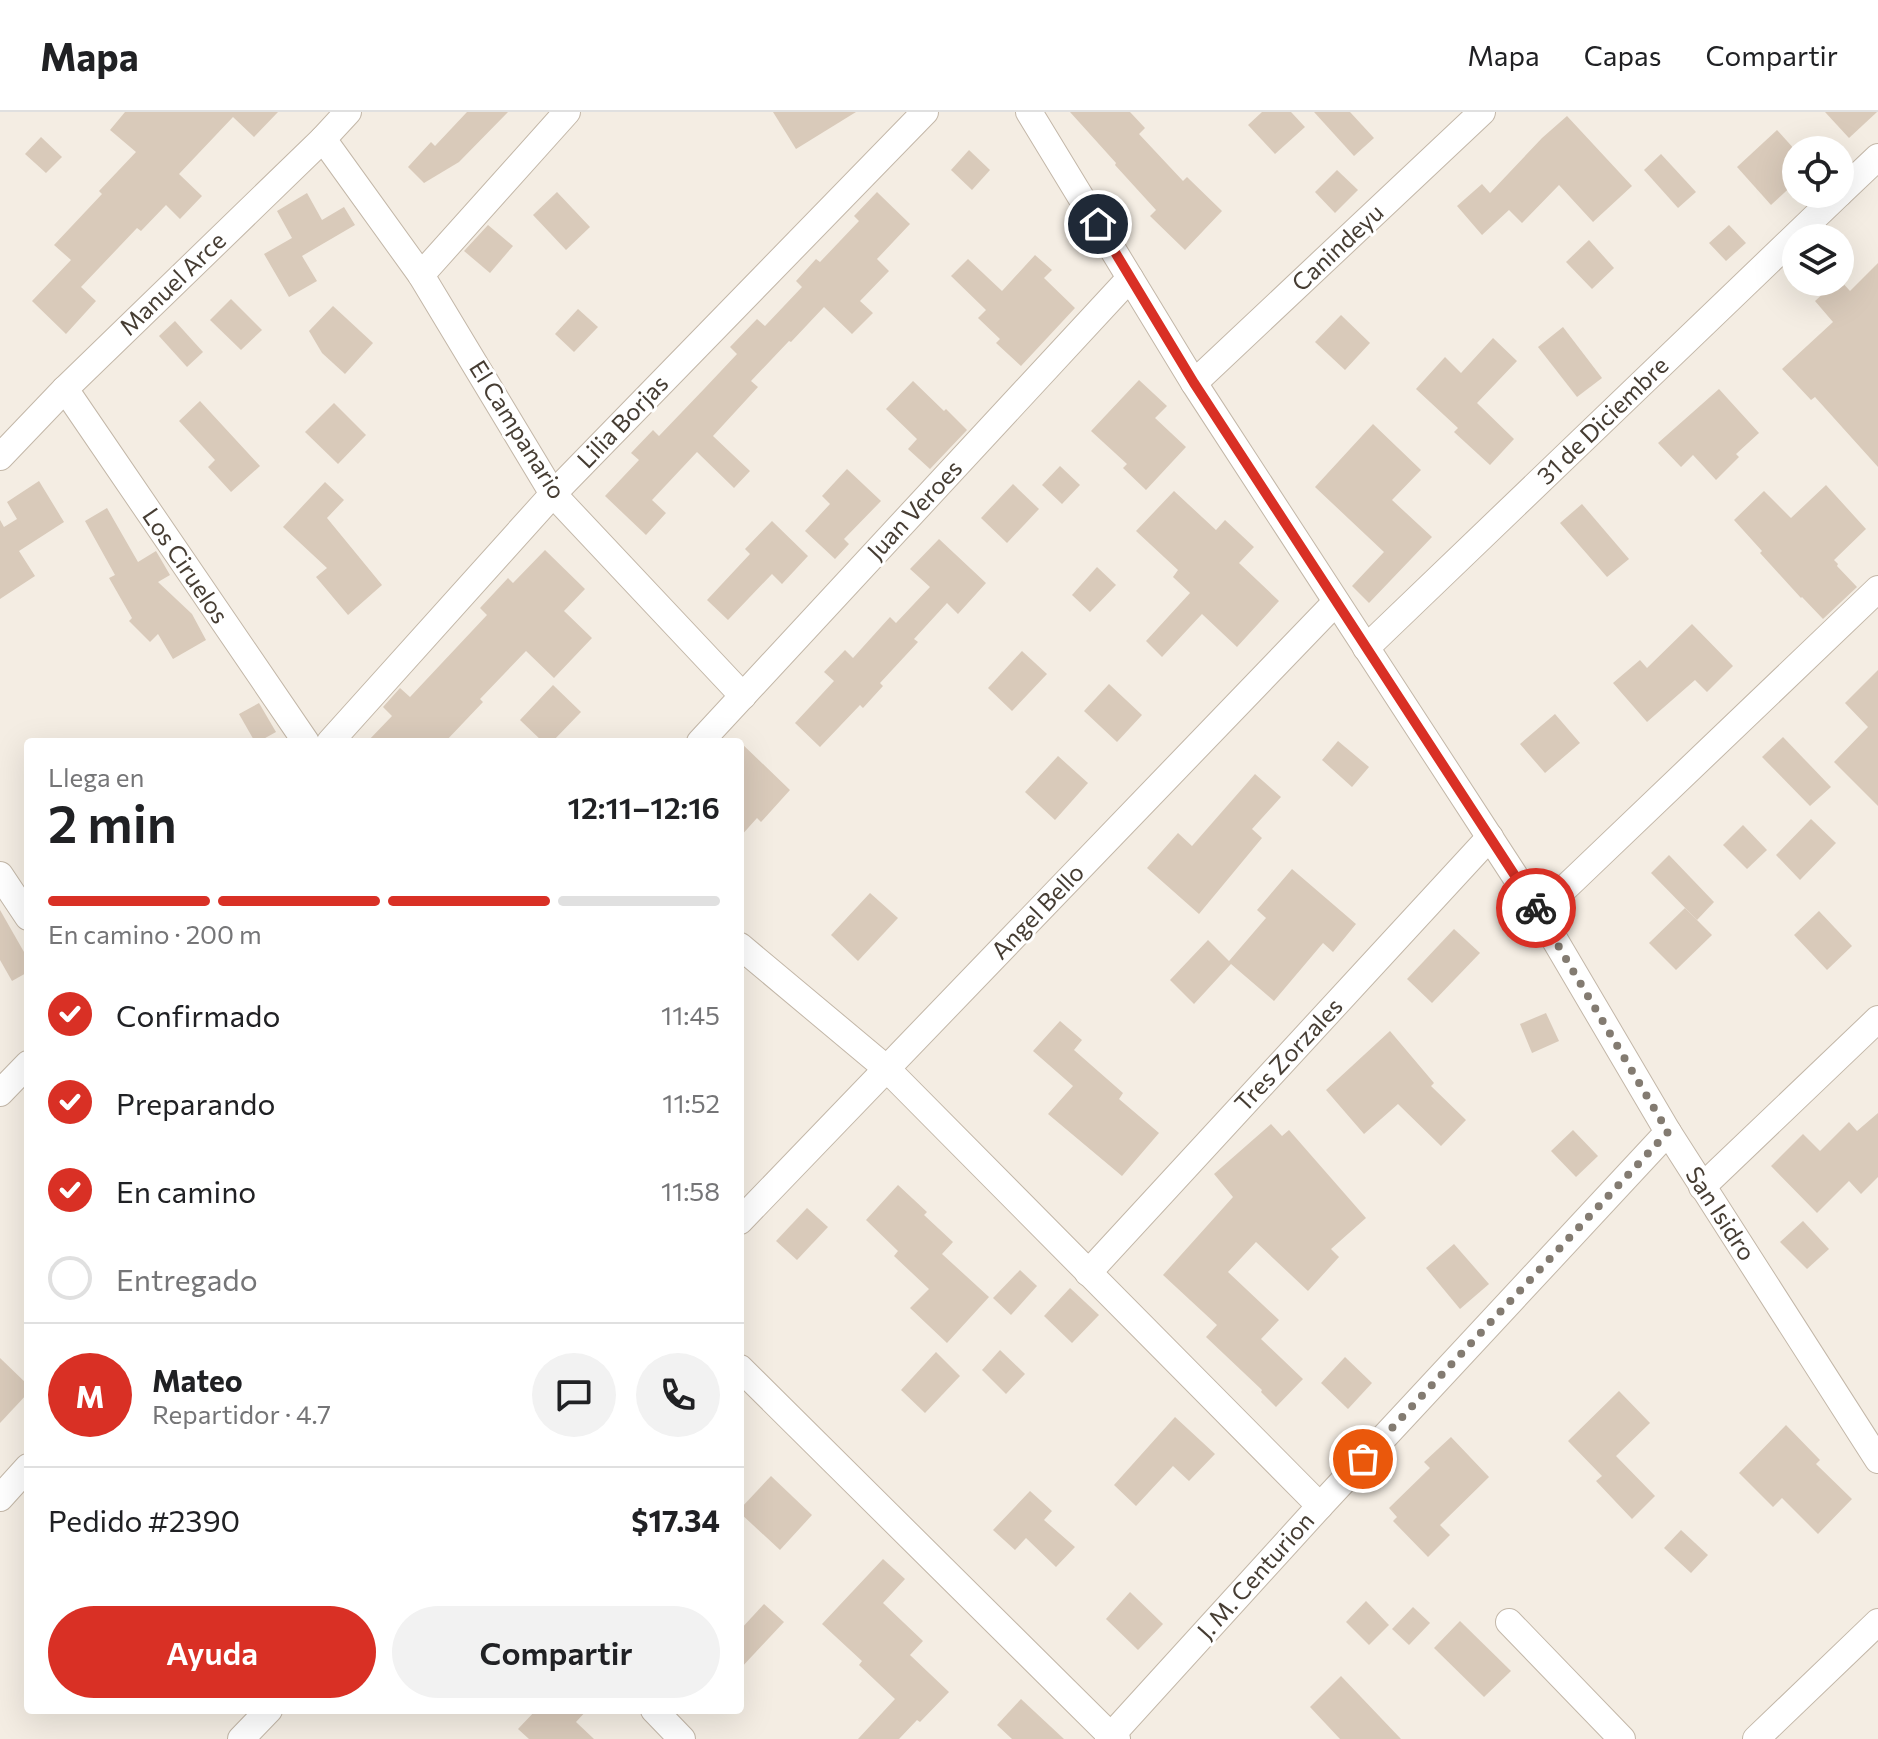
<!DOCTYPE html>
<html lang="es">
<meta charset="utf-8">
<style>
:root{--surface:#fff;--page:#f2f2f2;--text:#202124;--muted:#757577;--line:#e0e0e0;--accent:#d93025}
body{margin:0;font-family:Commissioner,sans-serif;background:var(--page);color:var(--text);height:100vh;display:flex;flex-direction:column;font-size:30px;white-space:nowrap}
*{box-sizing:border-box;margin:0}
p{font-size:26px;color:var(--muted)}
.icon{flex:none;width:44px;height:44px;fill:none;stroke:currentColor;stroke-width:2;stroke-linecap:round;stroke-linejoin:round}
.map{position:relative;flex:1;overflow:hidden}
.sheet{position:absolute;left:24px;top:626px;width:720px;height:976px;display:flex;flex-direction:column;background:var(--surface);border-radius:8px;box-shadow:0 8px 32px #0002}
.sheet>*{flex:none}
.controls{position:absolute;left:1782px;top:24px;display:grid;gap:16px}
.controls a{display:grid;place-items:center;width:72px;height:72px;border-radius:50%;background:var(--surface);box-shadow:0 8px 32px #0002;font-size:40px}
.pin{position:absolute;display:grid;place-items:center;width:68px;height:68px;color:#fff;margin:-34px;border:4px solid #fff;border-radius:50%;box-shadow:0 2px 8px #0007}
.courier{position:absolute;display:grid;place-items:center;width:80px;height:80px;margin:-40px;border:6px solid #d93025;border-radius:50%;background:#fff;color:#222;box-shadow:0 2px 10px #0007}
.summary em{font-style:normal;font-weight:600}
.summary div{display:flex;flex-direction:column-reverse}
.summary{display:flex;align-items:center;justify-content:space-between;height:136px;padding:0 24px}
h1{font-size:52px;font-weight:600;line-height:60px}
.bar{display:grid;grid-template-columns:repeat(4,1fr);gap:12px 8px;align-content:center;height:96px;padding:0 24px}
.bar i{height:10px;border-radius:6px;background:var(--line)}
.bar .selected{background:var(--accent)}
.bar p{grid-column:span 4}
.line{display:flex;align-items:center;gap:20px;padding:0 24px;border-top:2px solid var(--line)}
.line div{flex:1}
.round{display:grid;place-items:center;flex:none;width:84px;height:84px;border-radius:42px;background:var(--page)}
ol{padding:0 24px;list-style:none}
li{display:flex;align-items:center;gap:24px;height:88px}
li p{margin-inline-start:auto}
li .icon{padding:8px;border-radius:50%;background:var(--accent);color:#fff;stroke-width:4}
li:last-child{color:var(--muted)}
li i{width:44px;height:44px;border:4px solid var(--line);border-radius:50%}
.button{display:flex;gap:16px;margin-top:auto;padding:16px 24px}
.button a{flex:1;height:92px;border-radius:48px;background:var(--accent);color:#fff;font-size:32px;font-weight:600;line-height:92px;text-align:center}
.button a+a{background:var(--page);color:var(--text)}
header{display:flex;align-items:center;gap:48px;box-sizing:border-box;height:112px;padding:0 40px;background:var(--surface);border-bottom:2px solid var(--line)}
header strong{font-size:38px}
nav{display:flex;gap:44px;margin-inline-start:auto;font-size:28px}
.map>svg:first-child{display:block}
.building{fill:#d9caba}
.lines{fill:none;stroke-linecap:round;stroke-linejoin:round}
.street-casing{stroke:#c3b7a8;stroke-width:28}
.street{stroke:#fff;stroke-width:26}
.done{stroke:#837b71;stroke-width:8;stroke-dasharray:0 14.4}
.route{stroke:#d93025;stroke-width:10}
.labels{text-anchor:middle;stroke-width:6;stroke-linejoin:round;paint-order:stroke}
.street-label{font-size:24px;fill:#463d33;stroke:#fff}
</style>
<header>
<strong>Mapa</strong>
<nav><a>Mapa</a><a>Capas</a><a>Compartir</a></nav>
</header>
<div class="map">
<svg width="1878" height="1627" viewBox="0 0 1878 1627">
<rect width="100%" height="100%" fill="#f4ede3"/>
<g class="building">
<polygon points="125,0 278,0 254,25 233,5 179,62 202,84 180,107 166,93 141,119 137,116 81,175 96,189 66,222 32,189 71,148 54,133 102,82 99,79 136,40 110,18"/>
<polygon points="467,0 508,0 459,50 424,71 408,55 431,30 435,34"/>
<polygon points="773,0 856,0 796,37"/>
<polygon points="1070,0 1130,0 1145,16 1139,22 1183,69 1187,65 1222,99 1185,138 1150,104 1156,98 1115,53 1116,51"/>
<polygon points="1262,0 1291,0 1305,15 1275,42 1248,13"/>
<polygon points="1314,0 1350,0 1374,26 1354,44"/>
<polygon points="1825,0 1877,0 1849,26"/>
<polygon points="1567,4 1632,74 1593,110 1559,73 1522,111 1509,98 1482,123 1457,94 1482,72 1490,81 1542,26"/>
<polygon points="1777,18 1796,39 1796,70 1771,93 1737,55"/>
<polygon points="41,25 62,45 46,61 25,42"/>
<polygon points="969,38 990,58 972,78 951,58"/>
<polygon points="1661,42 1696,80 1678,96 1644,58"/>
<polygon points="1337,58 1358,78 1335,101 1315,80"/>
<polygon points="557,80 590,115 566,138 533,103"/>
<polygon points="877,80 910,112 877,147 889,159 860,189 873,201 852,222 824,195 791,230 789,229 751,269 758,275 713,324 750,359 734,376 697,340 652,388 666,401 646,423 605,384 639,348 631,341 653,318 659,324 704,277 737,242 730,235 757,207 765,214 802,175 796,169 816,147 820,150 859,109 854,104"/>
<polygon points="307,81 322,108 344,95 355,113 302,144 317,169 289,185 264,142 292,126 277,99"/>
<polygon points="488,113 513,134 490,161 464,139"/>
<polygon points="1729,113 1746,131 1726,149 1709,131"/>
<polygon points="1589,128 1614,156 1592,177 1566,150"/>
<polygon points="1035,143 1052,158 1044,166 1075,196 1021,254 996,231 1000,227 978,206 986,198 951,164 968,147 1002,179"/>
<polygon points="1878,151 1878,355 1815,285 1811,288 1782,257 1833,210 1815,189 1836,170 1840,170 1840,168 1850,179"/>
<polygon points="231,187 262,218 241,238 210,208"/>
<polygon points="333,194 373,231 345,262 322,241 309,219"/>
<polygon points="578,197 598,215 574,240 555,222"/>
<polygon points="1341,203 1370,231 1345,258 1315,230"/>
<polygon points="175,209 203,240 187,255 159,224"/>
<polygon points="1563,215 1602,266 1577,285 1538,235"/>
<polygon points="1493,226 1517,249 1477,291 1514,327 1490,353 1454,320 1458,316 1416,277 1445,245 1461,261"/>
<polygon points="1139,268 1167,294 1155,306 1186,335 1146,378 1123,356 1127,352 1091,319"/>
<polygon points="913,269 944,299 946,297 967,318 930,357 908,337 917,327 886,297"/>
<polygon points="1719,277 1759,321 1736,342 1739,345 1716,368 1693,343 1681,355 1658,331"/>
<polygon points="200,289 260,354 231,380 208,355 215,348 179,309"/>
<polygon points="334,291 366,323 338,352 305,320"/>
<polygon points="1373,312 1421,358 1392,388 1432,425 1369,491 1352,474 1384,440 1315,375"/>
<polygon points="1060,354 1080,373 1062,392 1042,373"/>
<polygon points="847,357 881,389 844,427 849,432 835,447 805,419 830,392 822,384"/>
<polygon points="39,369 64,410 19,439 35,464 0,487 0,408 4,415 17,407 7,390"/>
<polygon points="325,370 344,388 327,406 382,473 348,503 316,465 327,456 283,415"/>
<polygon points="1013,372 1039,397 1007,431 981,406"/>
<polygon points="1826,373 1866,417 1834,448 1838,452 1837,454 1857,475 1823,507 1802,485 1801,486 1760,441 1762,439 1734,408 1764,379 1791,406"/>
<polygon points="1174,379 1216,418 1225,408 1254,435 1239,451 1279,489 1237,535 1202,502 1162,545 1146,529 1190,481 1173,465 1178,458 1136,419"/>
<polygon points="1582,392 1629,447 1607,465 1560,411"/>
<polygon points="107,396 138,450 156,439 170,463 158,470 192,502 206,528 173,547 158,522 150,530 129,509 132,506 109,466 115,463 85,409"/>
<polygon points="772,409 808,444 782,472 772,462 728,508 707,488 750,442 745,437"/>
<polygon points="939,427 986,471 958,502 947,491 914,527 918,530 880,571 883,574 863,596 860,593 820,635 795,611 834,569 824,560 845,538 853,546 890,505 896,511 930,475 910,457"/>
<polygon points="545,438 585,477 564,499 592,526 554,566 526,539 480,587 483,590 445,630 367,630 392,604 383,595 400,576 410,585 487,503 480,496 508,466 513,471"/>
<polygon points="1097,455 1116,473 1090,500 1072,483"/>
<polygon points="1692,512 1733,554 1707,580 1695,568 1647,610 1613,571 1640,548 1647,556"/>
<polygon points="1022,539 1047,562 1012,599 988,576"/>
<polygon points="1878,558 1878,694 1834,650 1868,615 1845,591"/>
<polygon points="1109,572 1142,603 1117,630 1084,599"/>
<polygon points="553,573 581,600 552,630 543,630 520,608"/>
<polygon points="259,591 276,620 258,630 255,630 239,602"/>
<polygon points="1555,602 1580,631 1545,661 1520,632"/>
<polygon points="1783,625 1831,675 1810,694 1762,645"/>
<polygon points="1338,629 1369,655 1352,675 1322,648"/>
<polygon points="740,630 790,678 761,710 757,706 740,725"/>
<polygon points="1058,644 1088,671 1055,708 1025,680"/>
<polygon points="1255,662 1281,685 1252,717 1262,726 1199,802 1147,756 1178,721 1192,734"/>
<polygon points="1811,707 1836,731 1800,768 1776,743"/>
<polygon points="1743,713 1767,738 1747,757 1723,733"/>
<polygon points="1669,743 1714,790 1697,808 1651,761"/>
<polygon points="1292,757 1356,812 1333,840 1323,831 1274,889 1231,852 1194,892 1170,868 1208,828 1229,849 1266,806 1257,798"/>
<polygon points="870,781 898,806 858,849 831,823"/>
<polygon points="1685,796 1712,823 1676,858 1649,831"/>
<polygon points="0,798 28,847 28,860 12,869 0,848"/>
<polygon points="1819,799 1852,834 1827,858 1794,823"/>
<polygon points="1454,817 1480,841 1432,891 1407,867"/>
<polygon points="1546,901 1559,929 1532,941 1520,912"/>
<polygon points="1060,909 1082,928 1074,938 1123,981 1119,987 1159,1021 1122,1064 1048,1002 1073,974 1033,939"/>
<polygon points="1390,919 1434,971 1431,974 1466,1008 1441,1034 1398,992 1364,1022 1326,978"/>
<polygon points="1878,1001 1878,1065 1861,1082 1849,1069 1817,1101 1771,1054 1803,1022 1820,1039 1849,1010 1857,1019"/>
<polygon points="1271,1012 1282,1024 1289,1018 1366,1106 1331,1137 1339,1145 1308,1179 1256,1130 1228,1160 1279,1208 1261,1227 1303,1267 1276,1295 1261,1280 1262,1278 1206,1225 1217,1213 1163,1163 1233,1085 1214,1062"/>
<polygon points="1573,1018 1598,1044 1576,1065 1551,1039"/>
<polygon points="898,1073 927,1100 924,1103 953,1130 942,1142 989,1185 947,1231 910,1196 929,1177 894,1144 898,1139 866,1108"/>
<polygon points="807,1096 828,1115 797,1148 776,1129"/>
<polygon points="1803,1109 1829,1137 1807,1157 1780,1130"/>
<polygon points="1454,1132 1489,1172 1460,1197 1426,1156"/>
<polygon points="1020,1158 1037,1174 1011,1203 993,1186"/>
<polygon points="1070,1176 1099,1203 1072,1231 1044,1204"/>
<polygon points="1000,1238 1025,1262 1006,1282 982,1258"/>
<polygon points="936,1240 960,1264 925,1301 901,1278"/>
<polygon points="1345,1245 1372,1271 1348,1297 1321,1271"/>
<polygon points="0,1246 28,1273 28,1281 0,1311"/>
<polygon points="1619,1279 1650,1311 1616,1344 1655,1384 1632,1407 1596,1369 1602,1364 1568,1329"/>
<polygon points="1175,1305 1215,1342 1189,1369 1173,1354 1136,1394 1114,1373"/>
<polygon points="1786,1313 1820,1348 1816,1352 1852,1387 1818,1422 1782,1386 1773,1395 1739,1361"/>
<polygon points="1451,1325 1489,1365 1440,1413 1450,1423 1428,1445 1393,1409 1397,1405 1389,1396 1430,1356 1424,1350"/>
<polygon points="771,1364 812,1403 780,1438 740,1401 740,1397"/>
<polygon points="1030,1379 1052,1399 1044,1408 1075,1435 1056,1455 1026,1426 1015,1438 993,1418"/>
<polygon points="1681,1418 1708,1443 1691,1461 1664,1436"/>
<polygon points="883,1447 905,1467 883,1491 923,1529 910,1543 949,1580 920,1610 917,1608 899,1627 858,1627 895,1587 859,1553 862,1549 822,1512"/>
<polygon points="1130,1480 1163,1512 1138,1538 1106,1507"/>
<polygon points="1366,1489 1389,1513 1369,1533 1346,1510"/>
<polygon points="764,1492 784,1510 740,1557 740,1518"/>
<polygon points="1413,1495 1430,1511 1409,1533 1392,1517"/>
<polygon points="1460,1509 1511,1559 1484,1585 1434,1536"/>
<polygon points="1341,1564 1401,1627 1340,1627 1310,1595"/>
<polygon points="1021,1587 1064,1627 1012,1627 997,1613"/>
<polygon points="536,1598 587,1598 576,1610 594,1627 529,1627 518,1617"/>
</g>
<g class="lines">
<defs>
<g id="street">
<polyline points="1029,0 1194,271 1539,801 1668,1020 1878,1348"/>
<polyline points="323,27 421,163 553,382 743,584"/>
<polyline points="1840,81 1878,45"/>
<polyline points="421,163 567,0"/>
<polyline points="1194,271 1482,0"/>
<polyline points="65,277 306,630"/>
<polyline points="0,345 65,277 323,27 348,0"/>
<polyline points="1366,536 1839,82"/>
<polyline points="330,630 553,382 925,0"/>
<polyline points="700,630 1130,166"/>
<polyline points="0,763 28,805"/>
<polyline points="1539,801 1878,477"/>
<polyline points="740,834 887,957 1320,1394"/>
<polyline points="0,981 28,952"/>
<polyline points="1702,1075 1878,907"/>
<polyline points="740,1109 1336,490"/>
<polyline points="1088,1161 1490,725"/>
<polyline points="740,1256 1111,1624 1117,1627"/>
<polyline points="0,1386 28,1355"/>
<polyline points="1509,1510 1622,1627"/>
<polyline points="654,1598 682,1627"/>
<polyline points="241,1627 269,1598"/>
<polyline points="1108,1627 1320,1394 1668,1020"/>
<polyline points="1756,1627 1878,1510"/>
</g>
</defs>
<use href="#street" class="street-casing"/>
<use href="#street" class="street"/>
</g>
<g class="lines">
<polyline class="done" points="1363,1347 1668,1020 1536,796"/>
<polyline class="route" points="1098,112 1194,271 1536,796"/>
</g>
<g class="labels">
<g class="street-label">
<text transform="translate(1338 136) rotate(-43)" y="8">Canindeyu</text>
<text transform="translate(173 172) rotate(-44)" y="8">Manuel Arce</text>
<text transform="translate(1603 309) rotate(-44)" y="8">31 de Diciembre</text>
<text transform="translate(623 310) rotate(-46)" y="8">Lilia Borjas</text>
<text transform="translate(517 318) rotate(58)" y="8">El Campanario</text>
<text transform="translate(915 398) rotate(-47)" y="8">Juan Veroes</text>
<text transform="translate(185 454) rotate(56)" y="8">Los Ciruelos</text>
<text transform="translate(1038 800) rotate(-46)" y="8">Angel Bello</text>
<text transform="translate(1289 943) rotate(-47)" y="8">Tres Zorzales</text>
<text transform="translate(1720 1102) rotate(57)" y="8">San Isidro</text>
<text transform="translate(1256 1464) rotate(-48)" y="8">J. M. Centurion</text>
</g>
</g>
</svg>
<div class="controls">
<a><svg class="icon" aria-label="locate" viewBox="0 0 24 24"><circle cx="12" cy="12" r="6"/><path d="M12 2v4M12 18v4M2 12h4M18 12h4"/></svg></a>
<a><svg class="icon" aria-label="layers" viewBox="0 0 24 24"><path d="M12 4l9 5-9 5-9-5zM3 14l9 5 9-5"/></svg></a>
</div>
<div class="pin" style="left:1363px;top:1347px;background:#ea580c"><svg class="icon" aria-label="bag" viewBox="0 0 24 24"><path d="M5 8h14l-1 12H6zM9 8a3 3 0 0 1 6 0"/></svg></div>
<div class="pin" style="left:1098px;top:112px;background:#1f2937"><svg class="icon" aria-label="home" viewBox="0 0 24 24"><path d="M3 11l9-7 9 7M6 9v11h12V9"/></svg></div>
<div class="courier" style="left:1536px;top:796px"><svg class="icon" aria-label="bike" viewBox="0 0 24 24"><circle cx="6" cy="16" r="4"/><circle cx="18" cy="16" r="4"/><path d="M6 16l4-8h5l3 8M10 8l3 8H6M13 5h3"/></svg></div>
<section class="sheet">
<div class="summary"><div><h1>2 min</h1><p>Llega en</p></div><em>12:11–12:16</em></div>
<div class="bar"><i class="selected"></i><i class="selected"></i><i class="selected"></i><i></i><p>En camino · 200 m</p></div>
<ol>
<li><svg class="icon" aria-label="check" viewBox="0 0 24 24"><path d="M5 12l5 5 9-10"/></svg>Confirmado<p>11:45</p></li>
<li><svg class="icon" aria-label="check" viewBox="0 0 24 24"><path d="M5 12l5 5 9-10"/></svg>Preparando<p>11:52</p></li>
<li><svg class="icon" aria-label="check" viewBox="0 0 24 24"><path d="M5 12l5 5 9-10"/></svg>En camino<p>11:58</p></li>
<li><i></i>Entregado</li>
</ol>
<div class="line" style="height:144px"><b class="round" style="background:var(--accent);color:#fff">M</b><div><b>Mateo</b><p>Repartidor · 4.7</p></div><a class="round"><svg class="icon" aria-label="chat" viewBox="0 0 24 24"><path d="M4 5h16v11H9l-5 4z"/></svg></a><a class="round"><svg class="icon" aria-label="phone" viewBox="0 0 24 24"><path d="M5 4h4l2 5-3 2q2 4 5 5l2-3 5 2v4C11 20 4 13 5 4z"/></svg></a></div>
<div class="line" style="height:104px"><div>Pedido #2390</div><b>$17.34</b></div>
<div class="button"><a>Ayuda</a><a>Compartir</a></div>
</section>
</div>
